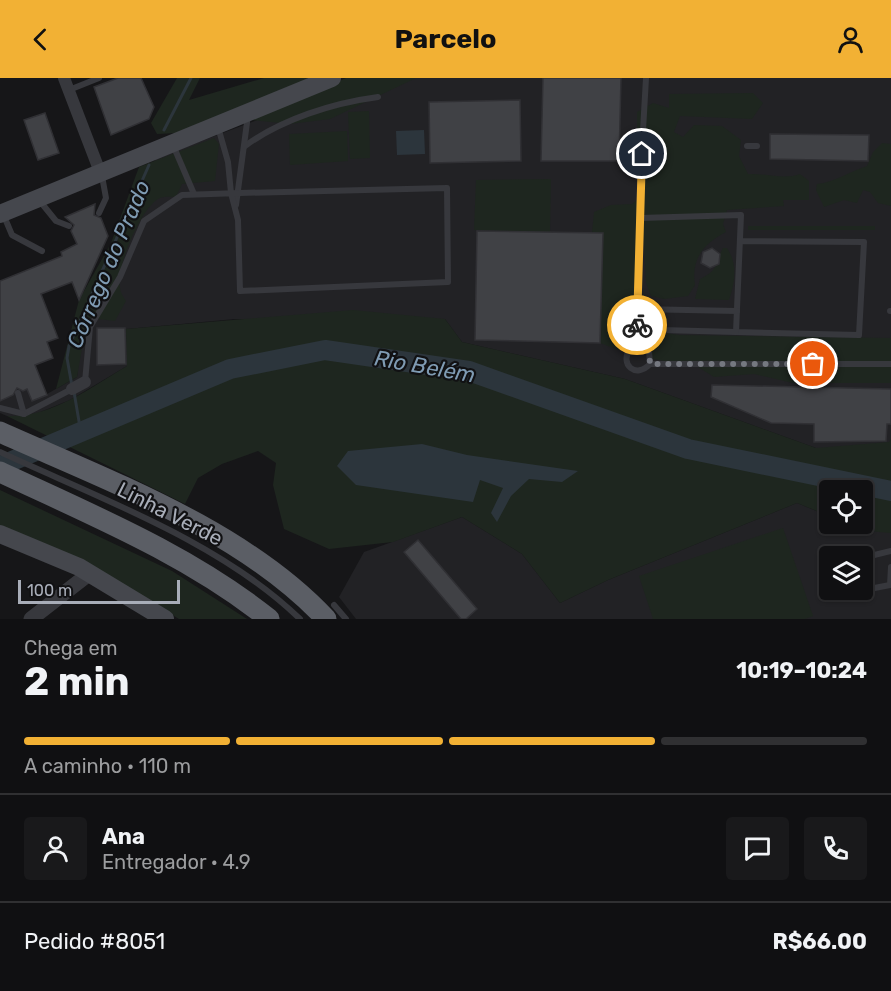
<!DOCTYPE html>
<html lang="pt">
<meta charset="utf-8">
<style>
:root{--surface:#101012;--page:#19191b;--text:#f1f3f6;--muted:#9c9d9f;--line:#303032;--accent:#f2b134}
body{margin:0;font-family:Rubik,sans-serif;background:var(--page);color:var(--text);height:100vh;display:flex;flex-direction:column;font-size:22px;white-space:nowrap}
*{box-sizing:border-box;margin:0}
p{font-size:20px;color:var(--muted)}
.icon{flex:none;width:33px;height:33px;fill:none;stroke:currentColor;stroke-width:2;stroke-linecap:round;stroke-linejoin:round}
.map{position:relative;height:541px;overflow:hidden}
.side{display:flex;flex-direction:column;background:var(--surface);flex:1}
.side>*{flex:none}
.buttons{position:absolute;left:819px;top:402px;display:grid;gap:12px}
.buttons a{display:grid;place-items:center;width:54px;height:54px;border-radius:6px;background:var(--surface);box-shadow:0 2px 4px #0004,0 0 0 2px var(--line);font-size:30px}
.scale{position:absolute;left:18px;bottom:15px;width:162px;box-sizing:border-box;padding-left:6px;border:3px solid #a8adb8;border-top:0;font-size:16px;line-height:21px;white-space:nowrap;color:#a8adb8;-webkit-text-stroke:4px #111113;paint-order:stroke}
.pin{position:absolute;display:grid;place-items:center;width:51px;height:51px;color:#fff;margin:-26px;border:3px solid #fff;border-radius:50%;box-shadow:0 2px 6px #0007}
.courier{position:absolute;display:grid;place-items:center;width:60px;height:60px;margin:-30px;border:4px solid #f2b134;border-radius:50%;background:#fff;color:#222;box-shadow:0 2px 8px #0007}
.overview em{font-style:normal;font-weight:700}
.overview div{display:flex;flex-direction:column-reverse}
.overview{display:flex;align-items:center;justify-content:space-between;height:102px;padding:0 24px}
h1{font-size:39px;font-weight:700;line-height:45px}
.bar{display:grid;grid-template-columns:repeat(4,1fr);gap:9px 6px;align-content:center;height:72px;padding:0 24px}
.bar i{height:8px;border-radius:4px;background:var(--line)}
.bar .active{background:var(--accent)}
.bar p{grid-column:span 4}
.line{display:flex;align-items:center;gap:15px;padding:0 24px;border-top:2px solid var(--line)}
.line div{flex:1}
.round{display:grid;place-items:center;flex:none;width:63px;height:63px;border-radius:6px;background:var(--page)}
header{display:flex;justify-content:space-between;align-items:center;height:78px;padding:0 24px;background:var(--accent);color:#111;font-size:27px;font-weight:700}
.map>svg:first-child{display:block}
.built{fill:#222225;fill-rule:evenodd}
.green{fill:#1e261f}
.water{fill:#2c353c}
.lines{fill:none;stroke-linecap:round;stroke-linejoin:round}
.stream{stroke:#2c353c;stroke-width:3}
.river{stroke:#2c353c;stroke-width:20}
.building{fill:#404145;stroke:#303034;stroke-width:1.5}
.service{stroke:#37383d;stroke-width:6}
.minor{stroke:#37383d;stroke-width:12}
.tertiary{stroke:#37383d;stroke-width:15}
.secondary{stroke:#45474d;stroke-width:18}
.trunk{stroke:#5b5e65;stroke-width:21}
.done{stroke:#757880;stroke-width:6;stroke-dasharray:0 10.8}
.route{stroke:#f2b134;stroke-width:8}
.labels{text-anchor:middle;stroke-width:4.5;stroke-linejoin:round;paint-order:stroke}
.street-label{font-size:21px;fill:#a8adb8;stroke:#111113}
.water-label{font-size:22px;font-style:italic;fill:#7f9bb3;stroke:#111113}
</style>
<header><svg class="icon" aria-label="back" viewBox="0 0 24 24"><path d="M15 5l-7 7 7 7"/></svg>Parcelo<svg class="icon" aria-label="person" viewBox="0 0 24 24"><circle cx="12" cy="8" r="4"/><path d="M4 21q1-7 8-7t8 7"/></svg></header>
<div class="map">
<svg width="891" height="541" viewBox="0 0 891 541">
<rect width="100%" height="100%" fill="#161618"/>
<g class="built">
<polygon points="369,0 891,0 891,373 816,370 625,301 462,264 445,241 235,241 127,251 127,288 70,322 28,339 7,338 0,335 0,205 47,316 77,299 82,251 156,80"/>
<path d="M797,425L829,438L830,446H850L868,453L891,448V541H356L339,519L364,474L462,439L522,476L560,525L608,502ZM830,478H862V512H830Z"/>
</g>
<g class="green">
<polygon points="177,0 200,0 189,22 264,0 307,0 308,2 176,55 157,56 151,45"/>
<polygon points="346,0 416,0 330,41 290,46 252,42"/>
<path d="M753,15L763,25L752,41L680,38L674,54L683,59L694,47L722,48L741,62L739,78L748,96C765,95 784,102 800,96L809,103V122H783L784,128L727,132L723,146L726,154C703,166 691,181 695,207L688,218L664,221L651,218L646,205L643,146L637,149L633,254L630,265L619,272L600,265L603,155H592L594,134L611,127L632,126L637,122V34L653,25L669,30V16Z"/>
<polygon points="369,33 370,80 350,81 348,34"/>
<polygon points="347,53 348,83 290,87 289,56"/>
<path d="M214,60L219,66L215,103L182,106L176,119C170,119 163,118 158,121C140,132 116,189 120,210C120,214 124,220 126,223L115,243L90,240L85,253L77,299L56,311L79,222L111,165L139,89Z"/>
<path d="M882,65L891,66V128L878,125L870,114L863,112L857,125L844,122L824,129L816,112L817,106C835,104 849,94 867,88L873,74Z"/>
<polygon points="551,101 550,154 474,152 476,102"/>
<rect x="748" y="148" width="127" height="4"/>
<path d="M723,170H727C738,186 735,205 729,222L695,221L700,201C720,191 714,187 723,170Z"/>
<path d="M353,232L445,241L462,264L625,301L816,370L889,364L891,361V455L868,453L850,446H862V412H830L829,438L797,425L608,502L560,525L522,476L462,439L393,464L329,471L284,451L273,407L276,385L258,373L222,386L198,400L185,426L7,338C51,340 90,310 127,288L126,251Z"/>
<polygon points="659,254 679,257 891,260 891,305 793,305 754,296 714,299 698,289 653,281 646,267"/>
<polygon points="0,412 172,493 247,541 179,541 124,507 0,449"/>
<polygon points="783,450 813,538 805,541 653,541 639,498"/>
</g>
<g class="water">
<polygon points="424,52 425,76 397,77 396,53"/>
<polygon points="422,366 467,377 578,393 562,404 529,401 511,418 497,444 491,435 503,410 480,402 473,424 356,407 337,388 348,373"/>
</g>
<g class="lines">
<g class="stream">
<polyline points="164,52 191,0"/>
<polyline points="72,308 67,280 69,268 149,87"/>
<polyline points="74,314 81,355"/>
</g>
<polyline class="river" points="0,388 230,291 325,272 469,293 688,371 891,413"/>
</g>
<g class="building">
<polygon points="118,0 141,0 154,29 149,41 111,57 94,9"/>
<polygon points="543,0 621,0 619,83 541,83"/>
<polygon points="520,22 521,83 430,85 429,24"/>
<polygon points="45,35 59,75 38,82 24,42"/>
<polygon points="770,56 869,57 868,83 770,81"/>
<polygon points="95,126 94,137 101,140 108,158 79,222 72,204 41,216 58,260 47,264 53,280 35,287 47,317 32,323 27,311 23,313 17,310 13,317 0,323 0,203 62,178 61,174 77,166 71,153 74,147 65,139"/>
<polygon points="477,153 603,155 600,265 475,262"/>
<polygon points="712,170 720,176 719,186 710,190 701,185 703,174"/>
<polygon points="97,250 125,250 126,286 97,287"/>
<polygon points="712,307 891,311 891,346 887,346 886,363 814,364 814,346 771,345 711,319"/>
<polygon points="418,462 477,531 466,541 461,541 404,474"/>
</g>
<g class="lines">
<g class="service">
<polyline points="69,12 99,0"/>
<polyline points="173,67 194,116"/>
<path d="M245,68C282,41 333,25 378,19"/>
<polyline points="747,68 757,68"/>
<polyline points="39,122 56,143 69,148"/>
<polyline points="236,127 248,37"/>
<polyline points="99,135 106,120 102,98"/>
<polyline points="4,138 12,157 42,173"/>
<polyline points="640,140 741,137 736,254 859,257 864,164 740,163"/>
<polyline points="637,231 737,233"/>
<polyline points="661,232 661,252 736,254"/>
<polyline points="890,233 891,233"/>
<polyline points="637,267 640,105 646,0"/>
<path d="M650,286L649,273L644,269L630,270C619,287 636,301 650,286H891"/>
<polyline points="85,304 90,249 120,199 144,143 182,117 240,115 447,110 448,204 240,213 238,142 231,115 228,84 218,49"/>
<polyline points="18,315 24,336 72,311"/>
<polyline points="0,330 24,336"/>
<path d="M0,374C99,420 221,464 300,541"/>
<polyline points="862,480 891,473"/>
<polyline points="862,507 864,512 890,507 891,489"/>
<polyline points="334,527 346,541"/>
</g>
<g class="minor">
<polyline points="64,0 100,94"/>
<polyline points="72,311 85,304"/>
</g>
<polyline class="tertiary" points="31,541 90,495"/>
<g class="secondary">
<polyline points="0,136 332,0"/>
<polyline points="0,456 79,489 165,541"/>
</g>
<g class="trunk">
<path d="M0,354C109,403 243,452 326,541"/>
<path d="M0,394C92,437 189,477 269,541"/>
</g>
</g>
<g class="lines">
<polyline class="done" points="637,247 637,267 649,273 650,286 813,286"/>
<polyline class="route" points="637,247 642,76"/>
</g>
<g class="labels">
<g class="street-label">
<text transform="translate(170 436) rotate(27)" y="7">Linha Verde</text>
</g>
<g class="water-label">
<text transform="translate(108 186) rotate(-67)" y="8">Córrego do Prado</text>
<text transform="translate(425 288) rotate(10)" y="8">Rio Belém</text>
</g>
</g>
</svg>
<div class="buttons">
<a><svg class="icon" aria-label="locate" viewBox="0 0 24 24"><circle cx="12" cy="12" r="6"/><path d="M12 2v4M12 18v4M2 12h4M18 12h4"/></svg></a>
<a><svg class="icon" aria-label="layers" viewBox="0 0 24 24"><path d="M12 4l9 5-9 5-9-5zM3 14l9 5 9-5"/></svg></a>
</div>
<div class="scale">100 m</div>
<div class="pin" style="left:813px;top:286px;background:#ea580c"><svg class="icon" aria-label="bag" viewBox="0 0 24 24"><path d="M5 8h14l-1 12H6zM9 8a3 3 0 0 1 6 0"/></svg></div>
<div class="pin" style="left:642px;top:76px;background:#1f2937"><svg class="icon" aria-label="home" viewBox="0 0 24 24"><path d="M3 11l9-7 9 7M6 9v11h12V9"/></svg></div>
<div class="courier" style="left:637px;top:247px"><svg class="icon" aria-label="bike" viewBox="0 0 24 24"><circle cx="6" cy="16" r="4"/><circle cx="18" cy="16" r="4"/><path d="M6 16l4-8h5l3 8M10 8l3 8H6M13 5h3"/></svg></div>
</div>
<section class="side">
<div class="overview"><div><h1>2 min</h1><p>Chega em</p></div><em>10:19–10:24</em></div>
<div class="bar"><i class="active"></i><i class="active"></i><i class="active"></i><i></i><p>A caminho · 110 m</p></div>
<div class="line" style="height:108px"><a class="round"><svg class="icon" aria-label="person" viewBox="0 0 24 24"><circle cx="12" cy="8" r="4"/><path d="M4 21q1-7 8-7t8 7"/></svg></a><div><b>Ana</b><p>Entregador · 4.9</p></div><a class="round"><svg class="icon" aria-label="chat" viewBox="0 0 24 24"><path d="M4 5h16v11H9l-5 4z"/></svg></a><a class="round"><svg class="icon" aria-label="phone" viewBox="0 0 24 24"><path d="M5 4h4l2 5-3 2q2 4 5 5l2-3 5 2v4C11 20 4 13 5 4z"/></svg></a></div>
<div class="line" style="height:78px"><div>Pedido #8051</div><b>R$66.00</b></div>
</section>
